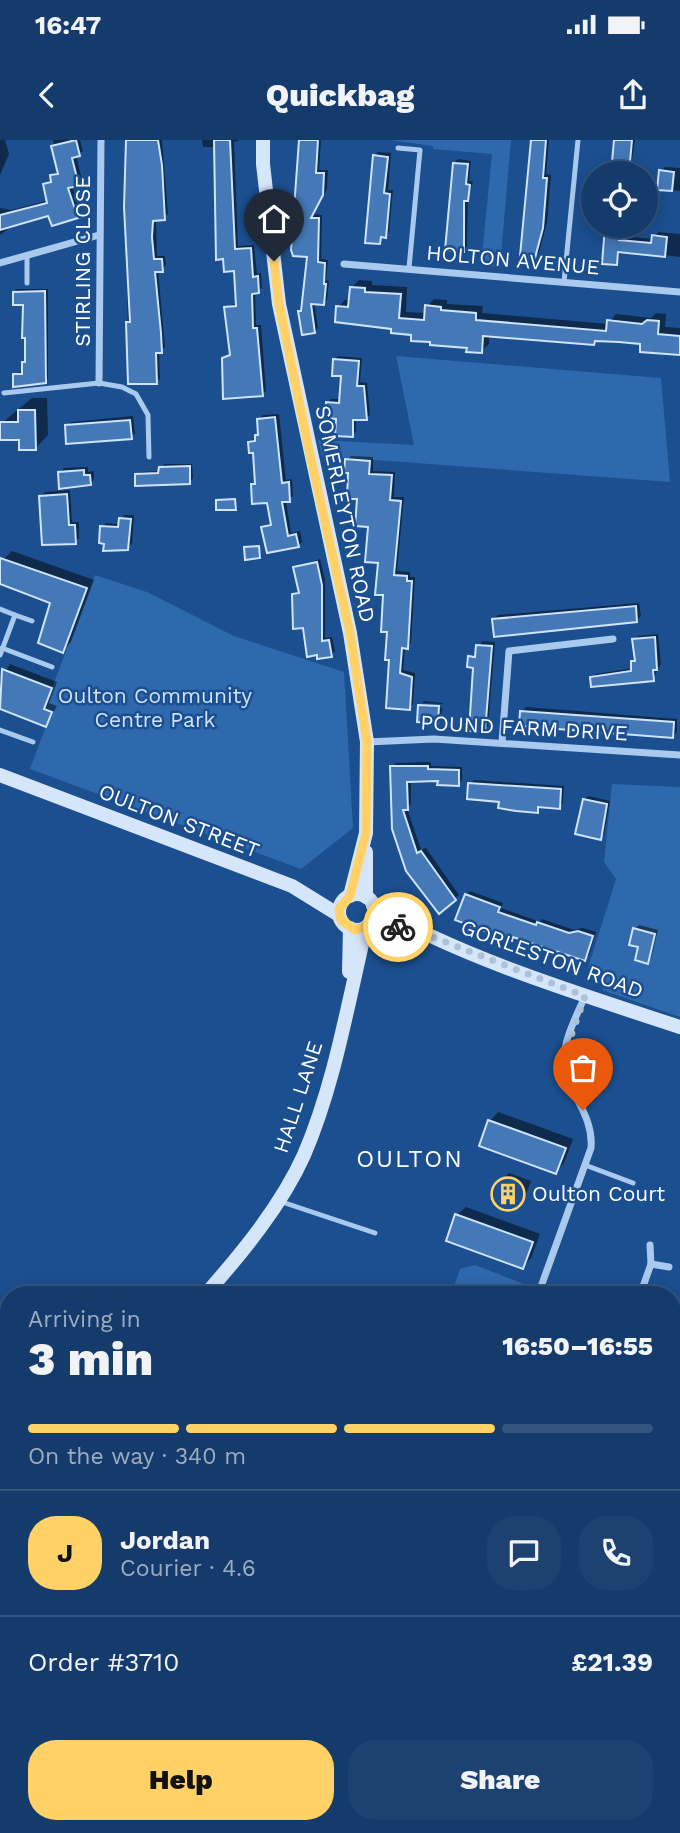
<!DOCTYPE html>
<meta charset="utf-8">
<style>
:root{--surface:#143b6b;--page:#1d4271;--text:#f1f3f6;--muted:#9dadc1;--line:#33557e;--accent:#ffd166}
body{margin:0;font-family:"Work Sans",sans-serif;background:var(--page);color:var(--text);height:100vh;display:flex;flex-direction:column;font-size:26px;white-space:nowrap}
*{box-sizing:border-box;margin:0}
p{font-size:23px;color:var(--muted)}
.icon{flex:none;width:38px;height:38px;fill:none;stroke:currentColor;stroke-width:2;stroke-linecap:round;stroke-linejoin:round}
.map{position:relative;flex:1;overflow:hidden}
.panel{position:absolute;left:0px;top:1146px;width:681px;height:548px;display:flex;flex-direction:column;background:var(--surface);border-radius:28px 28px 0 0;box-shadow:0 4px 18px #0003,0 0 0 2px var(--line)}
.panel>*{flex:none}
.fabs{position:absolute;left:581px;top:21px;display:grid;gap:14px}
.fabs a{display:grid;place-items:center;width:77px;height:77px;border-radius:50%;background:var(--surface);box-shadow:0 4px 18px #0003,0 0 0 2px var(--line);font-size:35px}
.pin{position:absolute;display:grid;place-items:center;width:60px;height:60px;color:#fff;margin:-72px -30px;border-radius:50% 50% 50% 0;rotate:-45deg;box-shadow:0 0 7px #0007}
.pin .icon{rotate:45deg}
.courier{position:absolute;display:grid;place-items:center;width:70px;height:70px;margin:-35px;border:5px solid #ffd166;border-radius:50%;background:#fff;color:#222;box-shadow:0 2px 9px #0007}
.overview em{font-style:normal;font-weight:800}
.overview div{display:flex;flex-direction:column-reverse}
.overview{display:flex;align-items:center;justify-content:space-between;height:119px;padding:0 28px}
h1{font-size:46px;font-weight:800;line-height:52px}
.bar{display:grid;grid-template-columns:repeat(4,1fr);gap:10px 7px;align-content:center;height:84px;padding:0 28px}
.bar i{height:9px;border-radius:5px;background:var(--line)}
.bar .current{background:var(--accent)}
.bar p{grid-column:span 4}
.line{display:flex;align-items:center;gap:18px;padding:0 28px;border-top:2px solid var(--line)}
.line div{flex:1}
.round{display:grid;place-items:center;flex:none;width:74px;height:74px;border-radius:28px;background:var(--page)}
.cta{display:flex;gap:14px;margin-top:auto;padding:14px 28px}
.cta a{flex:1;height:80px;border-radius:28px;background:var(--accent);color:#111;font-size:28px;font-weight:800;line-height:80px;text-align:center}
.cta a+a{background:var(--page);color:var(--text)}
.status{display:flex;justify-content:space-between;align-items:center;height:49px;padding:0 35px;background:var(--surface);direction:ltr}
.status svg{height:19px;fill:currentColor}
header{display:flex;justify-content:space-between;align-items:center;height:91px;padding:0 28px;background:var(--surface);font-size:32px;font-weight:800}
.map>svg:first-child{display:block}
.green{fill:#2e69ad}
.shadow{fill:#0007}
.building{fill:#4478b7;stroke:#cfe3fa;stroke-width:2}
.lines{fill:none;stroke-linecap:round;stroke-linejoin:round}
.lane{stroke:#a9c9ee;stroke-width:5}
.street{stroke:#a9c9ee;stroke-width:7}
.secondary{stroke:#d6e6fa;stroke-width:14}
.done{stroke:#afc1d8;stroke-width:7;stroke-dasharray:0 12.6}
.route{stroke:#ffd166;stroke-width:9}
.labels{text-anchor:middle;stroke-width:5;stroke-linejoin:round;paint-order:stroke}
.street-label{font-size:21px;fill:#fff;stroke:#1b4f8f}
.park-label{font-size:21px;fill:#cfe3fa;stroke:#1b4f8f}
.poi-label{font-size:21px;fill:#fff;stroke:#1b4f8f;text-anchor:start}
.quarter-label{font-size:24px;letter-spacing:2px;fill:#fff;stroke:#1b4f8f}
</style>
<div class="status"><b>16:47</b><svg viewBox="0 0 49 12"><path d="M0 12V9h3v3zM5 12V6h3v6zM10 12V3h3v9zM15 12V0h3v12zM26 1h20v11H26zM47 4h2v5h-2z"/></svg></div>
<header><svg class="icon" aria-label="back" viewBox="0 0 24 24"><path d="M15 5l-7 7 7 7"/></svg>Quickbag<svg class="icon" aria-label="share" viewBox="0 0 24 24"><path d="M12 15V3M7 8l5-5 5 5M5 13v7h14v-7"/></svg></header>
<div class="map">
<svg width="680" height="1693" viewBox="0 0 680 1693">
<rect width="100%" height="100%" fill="#1b4f8f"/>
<g class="green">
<polygon points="511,0 500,127 481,125 492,14 433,9 433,6 390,0"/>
<polygon points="396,216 661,238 670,342 322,316 318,300 414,305"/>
<polygon points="95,435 147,452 234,496 344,532 353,688 301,729 30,629 51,573 44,569"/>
<polygon points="612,644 680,647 680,877 602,850 607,834 588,828 616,739 604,722"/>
<polygon points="475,1125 529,1146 526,1155 451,1155 460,1129"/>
</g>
<g class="shadow">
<polygon points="0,0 5,0 9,14 0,35"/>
<polygon points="53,0 80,0 83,11 76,15 82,40 72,46 81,72 77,76 49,74 7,86 8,89 0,95 0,68 12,70 49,60 45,45 59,31"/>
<polygon points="128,0 162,0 168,74 156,79 157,116 165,116 166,126 158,130 165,207 159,211 160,239 156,242 129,242 125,36"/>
<polygon points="202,0 240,0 234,2 238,106 254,105 257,134 261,133 262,148 255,152 256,185 261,185 266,251 262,255 224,218 232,213 226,167 237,163 235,129 216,7 203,7"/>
<polygon points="301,0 321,0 319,30 328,30 327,49 313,74 322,75 321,119 328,120 326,140 329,141 327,160 323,163 314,163 318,188 315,192 300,172 303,168 309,115"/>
<polygon points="532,0 549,0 546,34 551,35 547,83 539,112 535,116"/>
<polygon points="616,0 635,0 630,33 613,33"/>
<polygon points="378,12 391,13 388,50 393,50 389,92 379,102 374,16"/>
<polygon points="458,19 471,21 469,41 473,41 468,59 467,106 463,110 454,23"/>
<polygon points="665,27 680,28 680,51 659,49 661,31"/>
<polygon points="607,86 624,86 623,96 653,99 658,92 680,94 680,117 621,110 617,124 604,122"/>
<polygon points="359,140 372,141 372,145 407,147 406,172 426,173 427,166 434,159 447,160 447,164 483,166 482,173 608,184 616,174 651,178 656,173 666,174 665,187 680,188 680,214 642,202 598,199 594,204 489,195 489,204 481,211 432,200 338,167 345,160 351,160 351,148"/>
<polygon points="17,149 48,149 48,238 45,242 15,234 23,231 27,219 25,163 14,152"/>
<polygon points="338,216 362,218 360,242 367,243 370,275 366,279 356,278 356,291 352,295 327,263 331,259 341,259 343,235 334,220"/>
<polygon points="32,258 47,258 48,295 36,308 2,283"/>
<polygon points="279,274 286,340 292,339 293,356 286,360 291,393 300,391 302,402 298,406 263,387 272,382 268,361 253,345 256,341 255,311 250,303 260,292 259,279 263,275"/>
<polygon points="133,276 135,293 131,297 67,286 71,282"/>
<polygon points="351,316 373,317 373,331 395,332 394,357 404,357 397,431 410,432 410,437 415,437 411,503 405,507 403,530 415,533 413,564 409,568 391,519 380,422 347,320"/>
<polygon points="164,324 192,324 193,338 189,342 136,335 140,332 160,331"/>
<polygon points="88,327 88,332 94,331 94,340 90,344 60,332 64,328"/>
<polygon points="70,350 72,382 79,382 79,398 75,402 41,356 45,352"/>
<polygon points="124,375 134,375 132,404 127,408 102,387 106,383 120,384"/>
<polygon points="12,411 94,440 71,502 62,511 52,462 0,442 3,420"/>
<polygon points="320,419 325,440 325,498 332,497 335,511 331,515 304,487 294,454 300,450 295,428"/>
<polygon points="639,463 641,476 637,480 494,479 498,475"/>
<polygon points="658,494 661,524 653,539 592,538 596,534 633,528 632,522 636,518 634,500 638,496"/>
<polygon points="482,501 495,502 488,586 484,590 475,526 470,517 477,513"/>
<polygon points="10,524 57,542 49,563 57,566 46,585 0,567 0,540"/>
<polygon points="424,561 443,563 443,564 422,563"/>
<polygon points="421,564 442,568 441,578 437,582 419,580"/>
<polygon points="526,567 677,579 677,592 673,596 522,571"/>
<polygon points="431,622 431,626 462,627 462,640 458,644 439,639 411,640 411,664 407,668 421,710 426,708 459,755 439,771 408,730 392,627 396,623"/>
<polygon points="474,640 564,646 563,663 559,667 542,666 537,671 470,644"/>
<polygon points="588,656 610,661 604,694 600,698 584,660"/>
<polygon points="470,751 503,763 501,768 540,782 542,779 574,790 583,788 596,792 589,815 585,819 515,795 511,799 466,755"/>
<polygon points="639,785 658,790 651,818 647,822 635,789"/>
<polygon points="498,972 573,999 564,1023 556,1032 481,1005 490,981"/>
<polygon points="509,1033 531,1041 525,1057 516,1066 500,1042"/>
<polygon points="466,1067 540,1094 531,1118 523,1127 457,1075"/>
</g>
<g class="building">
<polygon points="76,0 80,16 72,18 79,46 68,48 78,78 52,86 48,76 0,90 0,75 47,63 43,44 51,42 50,35 58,34 51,6"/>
<polygon points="126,0 158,0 162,25 165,80 153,81 152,97 154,119 162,119 163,132 155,132 161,193 162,213 156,213 157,244 128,244 126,182 130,182 124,67"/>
<polygon points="214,0 230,0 235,109 251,108 253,137 258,136 259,153 252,154 253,188 257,188 263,256 223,259 222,218 230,215 224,167 236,166 234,131 224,132 223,119 216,120"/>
<polygon points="299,0 318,0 316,33 324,33 323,55 311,78 319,78 318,122 325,123 324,144 326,144 324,165 311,164 315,193 302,195 298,171 301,171 307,117 293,116 291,110"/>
<polygon points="531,0 546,0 543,38 547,38 543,88 535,118 520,116"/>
<polygon points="614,0 632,0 629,33 611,33"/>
<polygon points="373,15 388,17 384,53 390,54 386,98 381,97 380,104 365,103"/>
<polygon points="453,23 468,24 466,44 470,45 468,61 464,61 464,112 445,110"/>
<polygon points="659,30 674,32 672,51 657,50"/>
<polygon points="605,86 620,86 619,100 651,103 652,95 667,97 665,117 618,112 617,125 602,124"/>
<polygon points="350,147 365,148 365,152 401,154 399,178 424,180 425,165 441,167 441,170 476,173 476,180 606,191 607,180 642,184 647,180 659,181 658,194 680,196 680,215 640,212 640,204 619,202 595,201 594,205 483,196 482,213 466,212 467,208 430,205 430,202 411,201 411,195 391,193 391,189 335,182 336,166 348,167"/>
<polygon points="45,151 46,243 13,247 13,234 22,234 22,222 25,222 25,198 22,198 23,165 13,165 13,152"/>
<polygon points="333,219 359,221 357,246 364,246 367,280 353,280 353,297 335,296 336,279 325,278 326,262 339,263 341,236 332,236"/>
<polygon points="18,270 35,270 36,310 19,310 19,300 0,300 0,282 18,282"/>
<polygon points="275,277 282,343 289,342 290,362 282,362 288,396 296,394 299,407 267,413 261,387 271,385 267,363 252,364 251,344 255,344 253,313 249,313 248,302 255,301 255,295 258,295 257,279"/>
<polygon points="130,280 132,299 66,304 65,285"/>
<polygon points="345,319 370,321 369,334 392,335 390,360 401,361 394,435 407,436 407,441 412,441 408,509 402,508 400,533 412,537 410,570 386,568 389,520 385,520 387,492 381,492 383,455 375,455 378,423 365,422 368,387 355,386 357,359 347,359 348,333 344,333"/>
<polygon points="190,326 190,344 135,346 135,334 158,333 159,327"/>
<polygon points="84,330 84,335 90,335 91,345 59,349 58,332"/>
<polygon points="67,354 69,385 75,385 76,404 42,405 39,356"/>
<polygon points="235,359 236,370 216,370 216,360"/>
<polygon points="119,378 131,379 128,410 103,411 104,404 99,403 100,386 118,387"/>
<polygon points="259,406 260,418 245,420 244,407"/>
<polygon points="0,418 87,448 63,513 38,503 50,463 0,444"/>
<polygon points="317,422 322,445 322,501 329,500 332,517 317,519 317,515 307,517 303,488 293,489 292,454 299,453 293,427"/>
<polygon points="636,466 637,482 494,497 492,479"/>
<polygon points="655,497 657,530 653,530 654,541 591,547 590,537 631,531 631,521 635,521 632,499"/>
<polygon points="476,505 492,506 485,592 469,591 473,528 467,527 468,516 475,517"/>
<polygon points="2,529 52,548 44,569 52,572 46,587 0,569"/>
<polygon points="418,565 439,566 438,584 417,582"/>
<polygon points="520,571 674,582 673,598 519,586"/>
<polygon points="390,626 428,626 428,629 459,630 459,646 437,645 438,641 407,642 408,670 403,670 417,713 421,711 456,760 439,774 406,731 392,689"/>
<polygon points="468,643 561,649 560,669 538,667 538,673 516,671 498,668 499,662 467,659"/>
<polygon points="583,659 607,664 601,700 575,694"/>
<polygon points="465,754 500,767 498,772 536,785 537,782 569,793 578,791 593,796 585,821 513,797 512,801 455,780"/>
<polygon points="633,788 655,794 648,824 635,820 638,807 629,805"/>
<polygon points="488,980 566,1008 556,1034 479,1006"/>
<polygon points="499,1041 523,1050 517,1068 492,1059"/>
<polygon points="455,1074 533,1102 523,1129 446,1101"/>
</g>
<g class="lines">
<g class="lane">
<polyline points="398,8 420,10 409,128"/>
<polyline points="27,116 27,143"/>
<polyline points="564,142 578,0"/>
<polyline points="4,253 99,243 122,247 136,254 148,275 149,317"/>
<polyline points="0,469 15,475 0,515"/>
<polyline points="15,475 32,481"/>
<polyline points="2,508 52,527"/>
<polyline points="0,590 33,602"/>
<polyline points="585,1025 633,1043"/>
<polyline points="279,1061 375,1093"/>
</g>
<g class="street">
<polyline points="0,123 99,95"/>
<polyline points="344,124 680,152"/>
<polyline points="99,243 101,0"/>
<polyline points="367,602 434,599 680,615"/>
<polyline points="502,602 509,511 613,499"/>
<polyline points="650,1105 651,1124"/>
<path d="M538,1155L591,1008C594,972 564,950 564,919C564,899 577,875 585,856"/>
<polyline points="640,1155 651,1124 669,1127"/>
<polyline points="672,1374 680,1374"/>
<polyline points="672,1566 680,1568"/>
<polyline points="494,1685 495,1693"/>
<polyline points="368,1693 372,1685"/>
<polyline points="576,1693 584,1685"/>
</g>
<g class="secondary">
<polyline points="263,0 263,24 279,164 350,493 367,602 366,693 350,756"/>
<polyline points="0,635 292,746 339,775"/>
<polyline points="366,712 366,757"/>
<circle cx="357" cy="772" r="18"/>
<path d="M373,766C464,819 580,854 680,887"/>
<polyline points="368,785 407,788"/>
<polyline points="349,832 350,788"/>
<path d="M205,1155C242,1113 281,1066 304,1015C335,943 348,862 366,787"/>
<polyline points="0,1374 9,1363"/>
<polyline points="0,1665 10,1693"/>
</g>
</g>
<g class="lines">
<polyline class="done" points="398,787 412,789 585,856 564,916 564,929 583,970"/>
<polyline class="route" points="274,121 279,164 309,310 350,493 367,602 366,693 350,756 339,769 341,780 355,790 369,785 398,787"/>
</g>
<defs>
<symbol id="building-ring" viewBox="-11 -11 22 22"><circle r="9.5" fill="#1b4f8f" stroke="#ffd166" stroke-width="1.5"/><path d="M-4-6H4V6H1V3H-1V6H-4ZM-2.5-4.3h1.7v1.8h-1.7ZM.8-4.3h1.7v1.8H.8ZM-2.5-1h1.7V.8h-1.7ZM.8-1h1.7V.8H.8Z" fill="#ffd166"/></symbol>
</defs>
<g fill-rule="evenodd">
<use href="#building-ring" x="489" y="1035" width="38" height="38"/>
</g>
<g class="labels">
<g class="street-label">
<text transform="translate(513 120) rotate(5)" y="7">HOLTON AVENUE</text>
<text transform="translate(83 121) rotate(-90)" y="7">STIRLING CLOSE</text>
<text transform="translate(345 374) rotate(78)" y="7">SOMERLEYTON ROAD</text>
<text transform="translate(524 588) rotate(3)" y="7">POUND FARM DRIVE</text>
<text transform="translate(179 681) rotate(21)" y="7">OULTON STREET</text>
<text transform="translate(552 819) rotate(20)" y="7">GORLESTON ROAD</text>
<text transform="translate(298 957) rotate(-72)" y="7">HALL LANE</text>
</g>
<g class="park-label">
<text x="155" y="563">Oulton Community<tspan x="155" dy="24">Centre Park</tspan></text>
</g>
<g class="poi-label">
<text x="532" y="1061">Oulton Court</text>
</g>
<g class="quarter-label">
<text x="410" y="1027">OULTON</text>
</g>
</g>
</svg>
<div class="fabs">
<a><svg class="icon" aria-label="locate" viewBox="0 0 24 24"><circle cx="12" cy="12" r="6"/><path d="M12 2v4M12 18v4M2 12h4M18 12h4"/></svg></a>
</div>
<div class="pin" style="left:583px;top:970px;background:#ea580c"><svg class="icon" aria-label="bag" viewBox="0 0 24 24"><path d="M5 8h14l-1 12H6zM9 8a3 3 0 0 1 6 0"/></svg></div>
<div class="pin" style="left:274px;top:121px;background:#1f2937"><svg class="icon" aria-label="home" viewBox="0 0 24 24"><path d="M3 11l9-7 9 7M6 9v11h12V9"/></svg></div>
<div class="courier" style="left:398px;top:787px"><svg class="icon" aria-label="bike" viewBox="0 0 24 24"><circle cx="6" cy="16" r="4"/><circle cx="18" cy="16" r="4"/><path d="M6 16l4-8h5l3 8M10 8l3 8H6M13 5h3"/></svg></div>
<section class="panel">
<div class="overview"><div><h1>3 min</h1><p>Arriving in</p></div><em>16:50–16:55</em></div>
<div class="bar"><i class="current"></i><i class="current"></i><i class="current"></i><i></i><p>On the way · 340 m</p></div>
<div class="line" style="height:126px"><b class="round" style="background:var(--accent);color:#111">J</b><div><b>Jordan</b><p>Courier · 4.6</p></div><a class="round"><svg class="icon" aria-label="chat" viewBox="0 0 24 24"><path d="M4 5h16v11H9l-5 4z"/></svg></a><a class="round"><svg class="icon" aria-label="phone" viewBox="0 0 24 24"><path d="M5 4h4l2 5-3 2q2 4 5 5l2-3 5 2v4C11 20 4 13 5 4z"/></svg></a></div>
<div class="line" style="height:91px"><div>Order #3710</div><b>£21.39</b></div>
<div class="cta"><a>Help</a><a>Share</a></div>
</section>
</div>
